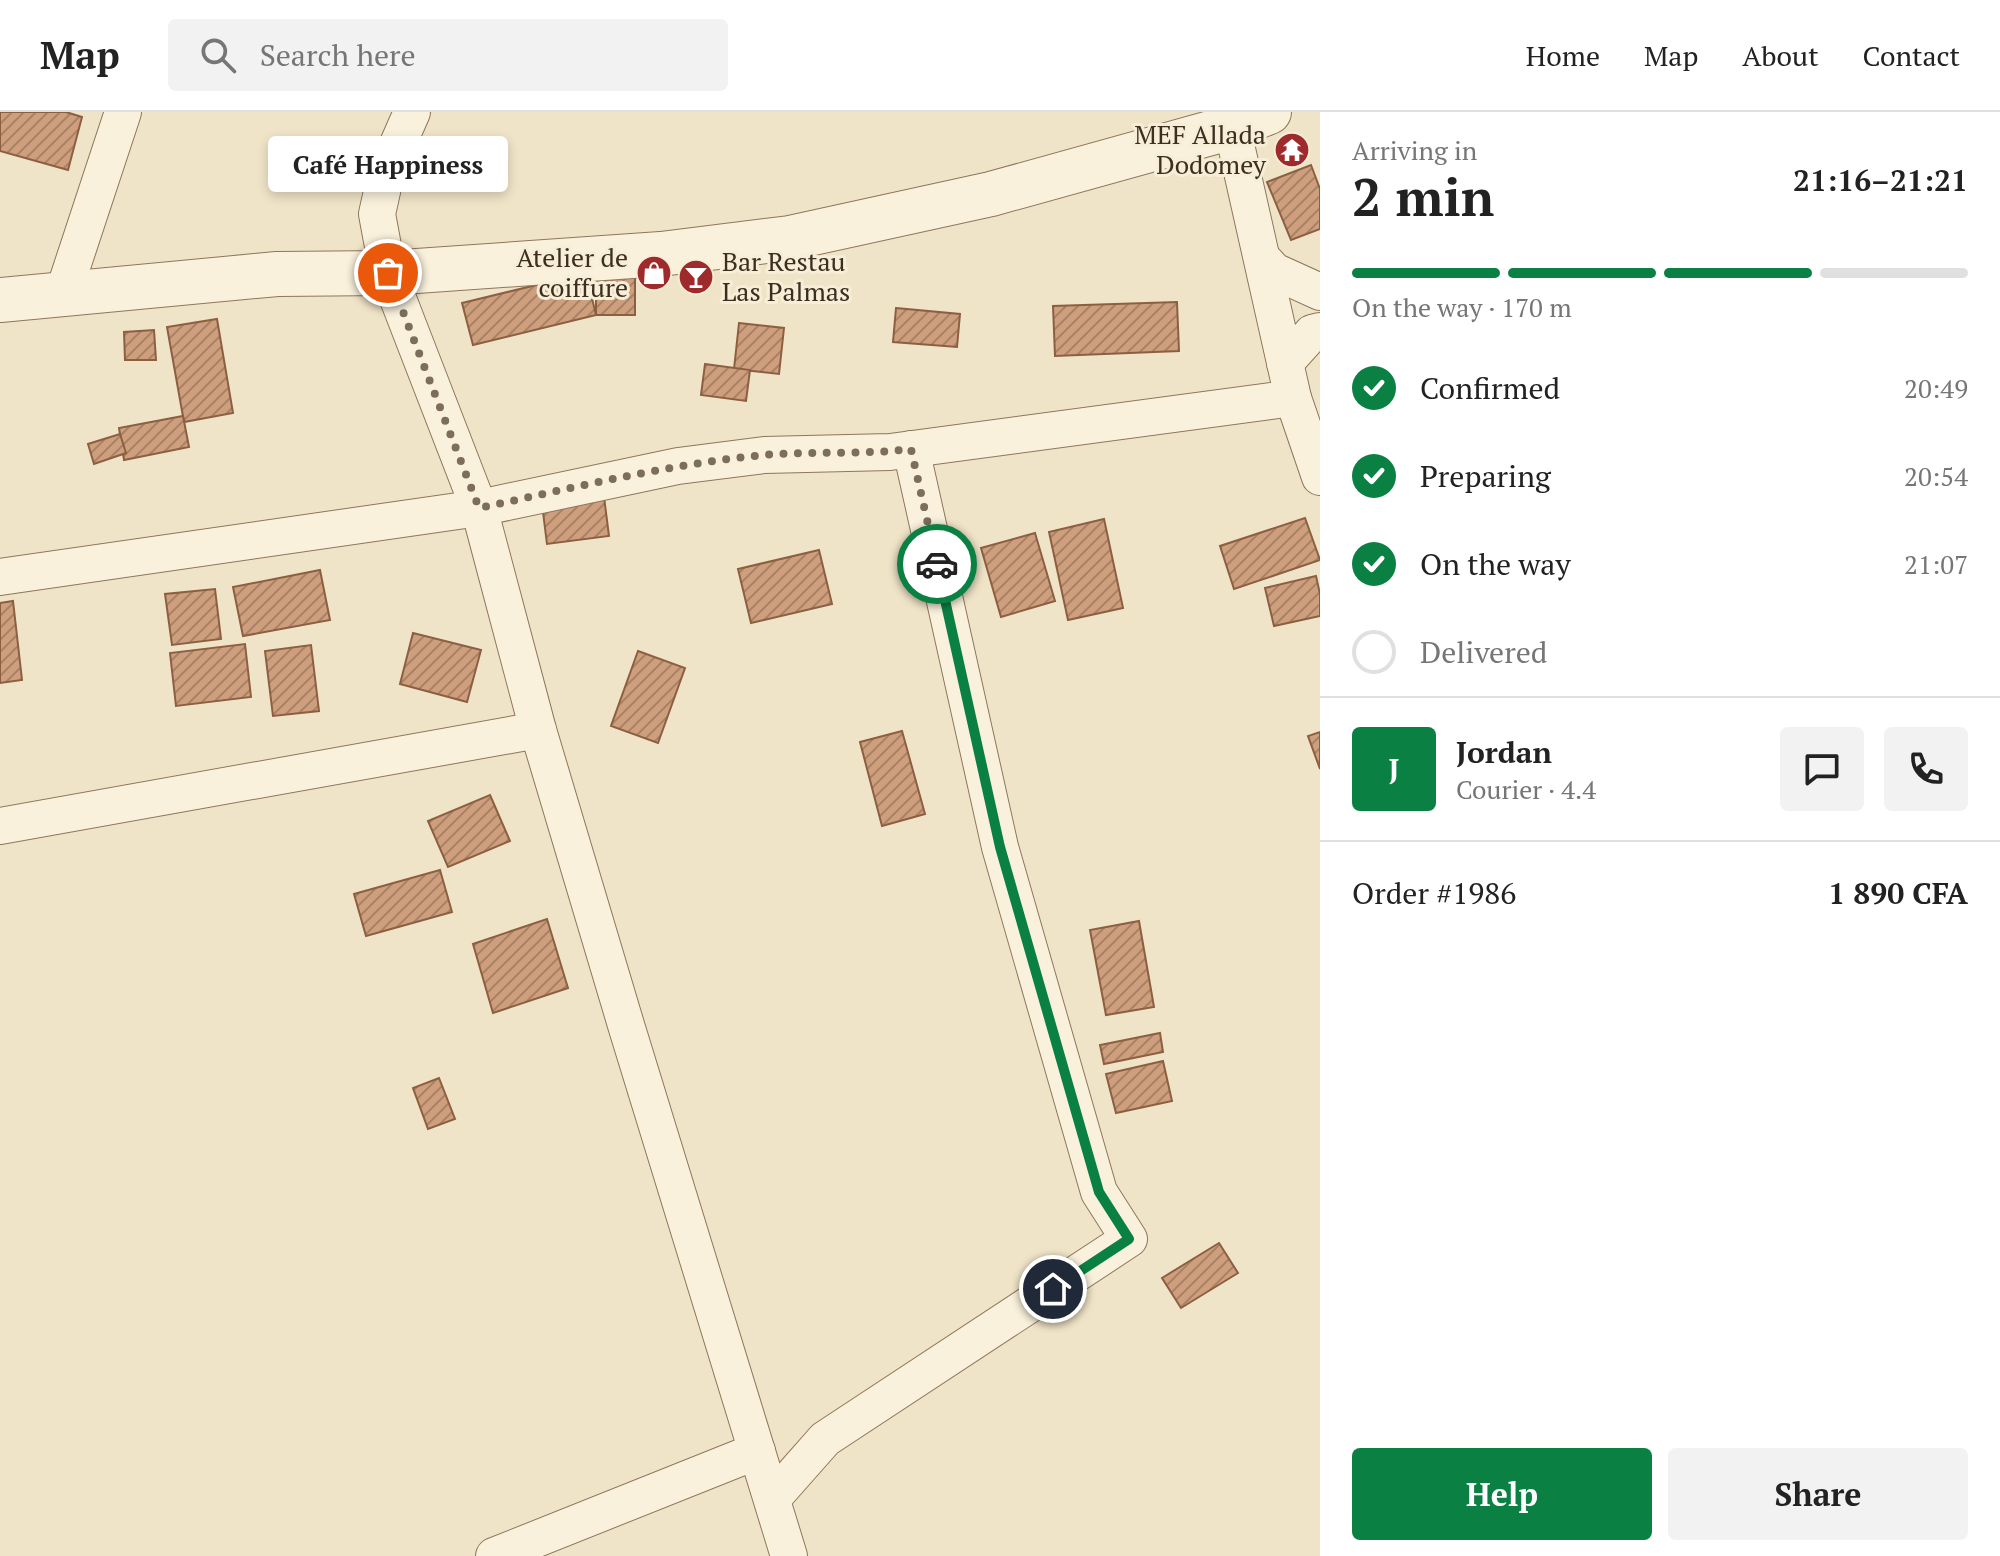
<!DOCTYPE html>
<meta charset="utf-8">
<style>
:root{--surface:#fff;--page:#f2f2f2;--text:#222;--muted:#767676;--line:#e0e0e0;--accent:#0b8043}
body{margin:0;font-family:"PT Serif",serif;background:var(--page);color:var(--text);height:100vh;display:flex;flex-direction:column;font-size:30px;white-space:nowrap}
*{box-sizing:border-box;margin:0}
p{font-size:26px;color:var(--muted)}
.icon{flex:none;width:44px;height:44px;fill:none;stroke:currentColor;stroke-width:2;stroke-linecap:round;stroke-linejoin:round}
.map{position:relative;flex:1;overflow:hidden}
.drawer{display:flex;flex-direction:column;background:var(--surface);width:680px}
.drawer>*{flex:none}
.pin{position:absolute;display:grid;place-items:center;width:68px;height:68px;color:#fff;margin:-34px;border:4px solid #fff;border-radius:50%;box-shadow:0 2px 8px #0007}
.courier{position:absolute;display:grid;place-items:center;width:80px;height:80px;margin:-40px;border:6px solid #0b8043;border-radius:50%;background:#fff;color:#222;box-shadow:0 2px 10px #0007}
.bubble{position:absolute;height:56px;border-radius:8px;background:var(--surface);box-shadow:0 4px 12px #0003;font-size:26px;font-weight:700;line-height:56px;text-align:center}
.overview em{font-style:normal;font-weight:700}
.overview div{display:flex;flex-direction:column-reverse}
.overview{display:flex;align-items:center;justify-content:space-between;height:136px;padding:0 32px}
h1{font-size:52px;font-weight:700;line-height:60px}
.bar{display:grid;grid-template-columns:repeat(4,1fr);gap:12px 8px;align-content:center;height:96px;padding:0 32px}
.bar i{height:10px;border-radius:6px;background:var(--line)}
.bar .selected{background:var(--accent)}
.bar p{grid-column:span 4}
.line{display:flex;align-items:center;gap:20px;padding:0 32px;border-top:2px solid var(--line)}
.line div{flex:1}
.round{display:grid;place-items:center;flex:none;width:84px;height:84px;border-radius:8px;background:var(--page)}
ol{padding:0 32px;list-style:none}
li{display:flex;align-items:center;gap:24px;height:88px}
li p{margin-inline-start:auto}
li .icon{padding:8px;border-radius:50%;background:var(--accent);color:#fff;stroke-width:4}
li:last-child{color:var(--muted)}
li i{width:44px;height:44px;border:4px solid var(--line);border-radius:50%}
.action{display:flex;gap:16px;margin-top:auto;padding:16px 32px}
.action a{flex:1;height:92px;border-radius:8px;background:var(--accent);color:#fff;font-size:32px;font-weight:700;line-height:92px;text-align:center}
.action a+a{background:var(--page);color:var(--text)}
header{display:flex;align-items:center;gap:48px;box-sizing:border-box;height:112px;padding:0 40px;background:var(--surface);border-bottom:2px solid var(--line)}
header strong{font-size:38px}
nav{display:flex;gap:44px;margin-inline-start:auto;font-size:28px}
.search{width:560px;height:72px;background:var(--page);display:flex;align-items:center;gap:20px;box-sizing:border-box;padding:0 28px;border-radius:8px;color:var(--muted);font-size:30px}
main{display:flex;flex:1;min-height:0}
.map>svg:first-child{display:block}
.building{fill:url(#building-hatch);stroke:#8d5f41;stroke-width:2}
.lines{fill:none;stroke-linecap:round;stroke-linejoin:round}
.minor-casing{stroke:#8d765c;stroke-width:38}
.tertiary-casing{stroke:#8d765c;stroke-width:46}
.minor{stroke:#faf1dc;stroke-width:36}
.tertiary{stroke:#faf1dc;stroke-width:44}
.done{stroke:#7c6e5b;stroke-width:8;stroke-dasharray:0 14.4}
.route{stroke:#0b8043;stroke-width:10}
.labels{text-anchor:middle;stroke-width:6;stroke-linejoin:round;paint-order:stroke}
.poi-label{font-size:26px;fill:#3d2e20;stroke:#f7eed8;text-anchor:end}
</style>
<header>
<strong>Map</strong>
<div class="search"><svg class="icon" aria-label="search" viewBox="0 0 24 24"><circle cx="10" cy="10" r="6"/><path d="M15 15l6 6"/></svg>Search here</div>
<nav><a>Home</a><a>Map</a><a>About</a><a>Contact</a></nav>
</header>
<main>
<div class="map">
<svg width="1320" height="1444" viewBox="0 0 1320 1444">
<defs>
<pattern id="building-hatch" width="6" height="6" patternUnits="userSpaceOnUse" patternTransform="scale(2)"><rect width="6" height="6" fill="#cf9f7d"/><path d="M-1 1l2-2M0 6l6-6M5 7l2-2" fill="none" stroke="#a98266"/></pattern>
</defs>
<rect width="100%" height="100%" fill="#f0e4c8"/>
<g class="building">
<polygon points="0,0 66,0 82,5 68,58 0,39"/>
<polygon points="1311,53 1320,77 1320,117 1291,128 1267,70"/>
<rect x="596" y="158" width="39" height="45"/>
<polygon points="586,161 596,203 473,233 462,191"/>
<polygon points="1177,190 1179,239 1055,244 1053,194"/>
<polygon points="896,196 960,202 957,235 893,230"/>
<polygon points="217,207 233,301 184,310 167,215"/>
<polygon points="739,211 784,216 779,262 734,257"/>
<polygon points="154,218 156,248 125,248 124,220"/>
<polygon points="705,252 750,258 746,289 701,283"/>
<polygon points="183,304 189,335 124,348 119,316"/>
<polygon points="120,322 126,341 94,352 88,332"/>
<polygon points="603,377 609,424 547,432 541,384"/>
<polygon points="1305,406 1320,448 1234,477 1220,434"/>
<polygon points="1104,407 1123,496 1068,508 1049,420"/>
<polygon points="1035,421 1055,489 1001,505 981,436"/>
<polygon points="819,438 832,492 751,511 738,457"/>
<polygon points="320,458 330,508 243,524 233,475"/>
<polygon points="1316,464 1320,482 1320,504 1274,514 1265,476"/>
<polygon points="215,477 221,527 172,533 165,482"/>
<polygon points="13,489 22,568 0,571 0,491"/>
<polygon points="413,521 481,538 467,590 400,572"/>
<polygon points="245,532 251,585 176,594 170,541"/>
<polygon points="311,533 319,599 273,604 265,539"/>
<polygon points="638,539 685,556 658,631 611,614"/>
<polygon points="902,619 925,702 882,714 860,630"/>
<polygon points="1320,620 1320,657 1308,624"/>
<polygon points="490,683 510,729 448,755 428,709"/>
<polygon points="440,758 452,800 366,824 354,782"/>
<polygon points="547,807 568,876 493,901 473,832"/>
<polygon points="1139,809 1154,895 1106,903 1090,818"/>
<polygon points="1160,921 1163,940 1104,952 1100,933"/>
<polygon points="1163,949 1172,989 1116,1001 1106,962"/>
<polygon points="439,966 455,1007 428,1017 413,976"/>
<polygon points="1219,1131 1238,1161 1181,1196 1162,1166"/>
</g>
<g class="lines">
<defs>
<g id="minor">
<polyline points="412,0 387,57 377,102 388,161 479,396 538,618 626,913 789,1444"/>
<polyline points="1262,146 1274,159 1320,180"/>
<polyline points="63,182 123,0"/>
<polyline points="1285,251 1312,221 1320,219"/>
<polyline points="1293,286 1320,365"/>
<polyline points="0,465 479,396 678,354 764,343 890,340 1293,286 1232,15"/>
<polyline points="0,714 538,618"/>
<polyline points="772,1387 825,1327 1129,1127 1099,1080 1000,735 911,337"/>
<polyline points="494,1444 757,1339"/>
</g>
<polyline id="tertiary" points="0,188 277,162 388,161 661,142 790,126 991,82 1232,15 1269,0"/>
</defs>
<use href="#minor" class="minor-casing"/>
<use href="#tertiary" class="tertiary-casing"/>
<use href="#minor" class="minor"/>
<use href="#tertiary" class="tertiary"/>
</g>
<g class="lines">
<path class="done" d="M388,161L479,396C573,376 668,352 764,343C813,339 862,343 911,337L937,452"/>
<polyline class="route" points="937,452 1000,735 1099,1080 1129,1127 1053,1177"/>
</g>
<defs>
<symbol id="temple-disc" viewBox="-11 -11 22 22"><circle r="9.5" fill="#9e2a2b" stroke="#f7eed8"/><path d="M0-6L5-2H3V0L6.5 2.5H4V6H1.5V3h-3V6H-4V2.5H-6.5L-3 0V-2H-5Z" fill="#fff"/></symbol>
<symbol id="shop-disc" viewBox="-11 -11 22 22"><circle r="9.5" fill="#9e2a2b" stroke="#f7eed8"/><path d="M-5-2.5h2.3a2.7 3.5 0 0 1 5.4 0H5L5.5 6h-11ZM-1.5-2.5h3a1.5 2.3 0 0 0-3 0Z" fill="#fff"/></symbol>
<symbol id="bar-disc" viewBox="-11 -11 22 22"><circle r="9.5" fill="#9e2a2b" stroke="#f7eed8"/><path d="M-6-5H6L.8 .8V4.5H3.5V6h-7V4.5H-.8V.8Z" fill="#fff"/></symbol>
</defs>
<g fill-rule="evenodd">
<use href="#temple-disc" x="1272" y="18" width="40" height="40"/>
<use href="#shop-disc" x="634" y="141" width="40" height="40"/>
<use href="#bar-disc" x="676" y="145" width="40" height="40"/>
</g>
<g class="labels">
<g class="poi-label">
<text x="1266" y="32">MEF Allada<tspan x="1266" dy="30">Dodomey</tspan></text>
<text x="628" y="155">Atelier de<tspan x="628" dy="30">coiffure</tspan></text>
<text x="722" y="159" text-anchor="start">Bar Restau<tspan x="722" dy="30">Las Palmas</tspan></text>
</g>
</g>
</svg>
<div class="pin" style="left:388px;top:161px;background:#ea580c"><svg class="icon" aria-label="bag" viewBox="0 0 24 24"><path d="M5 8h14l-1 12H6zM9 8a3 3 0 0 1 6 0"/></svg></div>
<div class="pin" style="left:1053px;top:1177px;background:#1f2937"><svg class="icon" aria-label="home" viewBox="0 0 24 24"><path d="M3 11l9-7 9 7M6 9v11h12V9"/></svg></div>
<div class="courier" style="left:937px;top:452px"><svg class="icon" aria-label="car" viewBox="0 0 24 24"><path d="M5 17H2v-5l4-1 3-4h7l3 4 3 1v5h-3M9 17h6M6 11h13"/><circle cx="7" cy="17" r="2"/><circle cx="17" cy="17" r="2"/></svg></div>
<div class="bubble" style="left:268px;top:24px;width:240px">Café Happiness</div>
</div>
<section class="drawer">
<div class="overview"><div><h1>2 min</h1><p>Arriving in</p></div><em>21:16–21:21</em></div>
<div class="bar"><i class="selected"></i><i class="selected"></i><i class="selected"></i><i></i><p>On the way · 170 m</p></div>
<ol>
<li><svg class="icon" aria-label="check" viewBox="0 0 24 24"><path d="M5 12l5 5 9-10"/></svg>Confirmed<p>20:49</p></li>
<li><svg class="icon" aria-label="check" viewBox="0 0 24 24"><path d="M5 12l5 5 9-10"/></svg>Preparing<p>20:54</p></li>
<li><svg class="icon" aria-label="check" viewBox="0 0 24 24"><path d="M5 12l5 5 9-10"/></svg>On the way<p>21:07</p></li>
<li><i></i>Delivered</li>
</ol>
<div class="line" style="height:144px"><b class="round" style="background:var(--accent);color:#fff">J</b><div><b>Jordan</b><p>Courier · 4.4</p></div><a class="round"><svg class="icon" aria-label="chat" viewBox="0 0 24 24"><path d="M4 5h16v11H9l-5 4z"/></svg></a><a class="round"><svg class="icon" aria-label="phone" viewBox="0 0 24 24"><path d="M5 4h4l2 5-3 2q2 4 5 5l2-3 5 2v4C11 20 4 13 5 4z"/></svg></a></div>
<div class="line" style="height:104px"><div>Order #1986</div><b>1 890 CFA</b></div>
<div class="action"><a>Help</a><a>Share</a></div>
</section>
</main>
